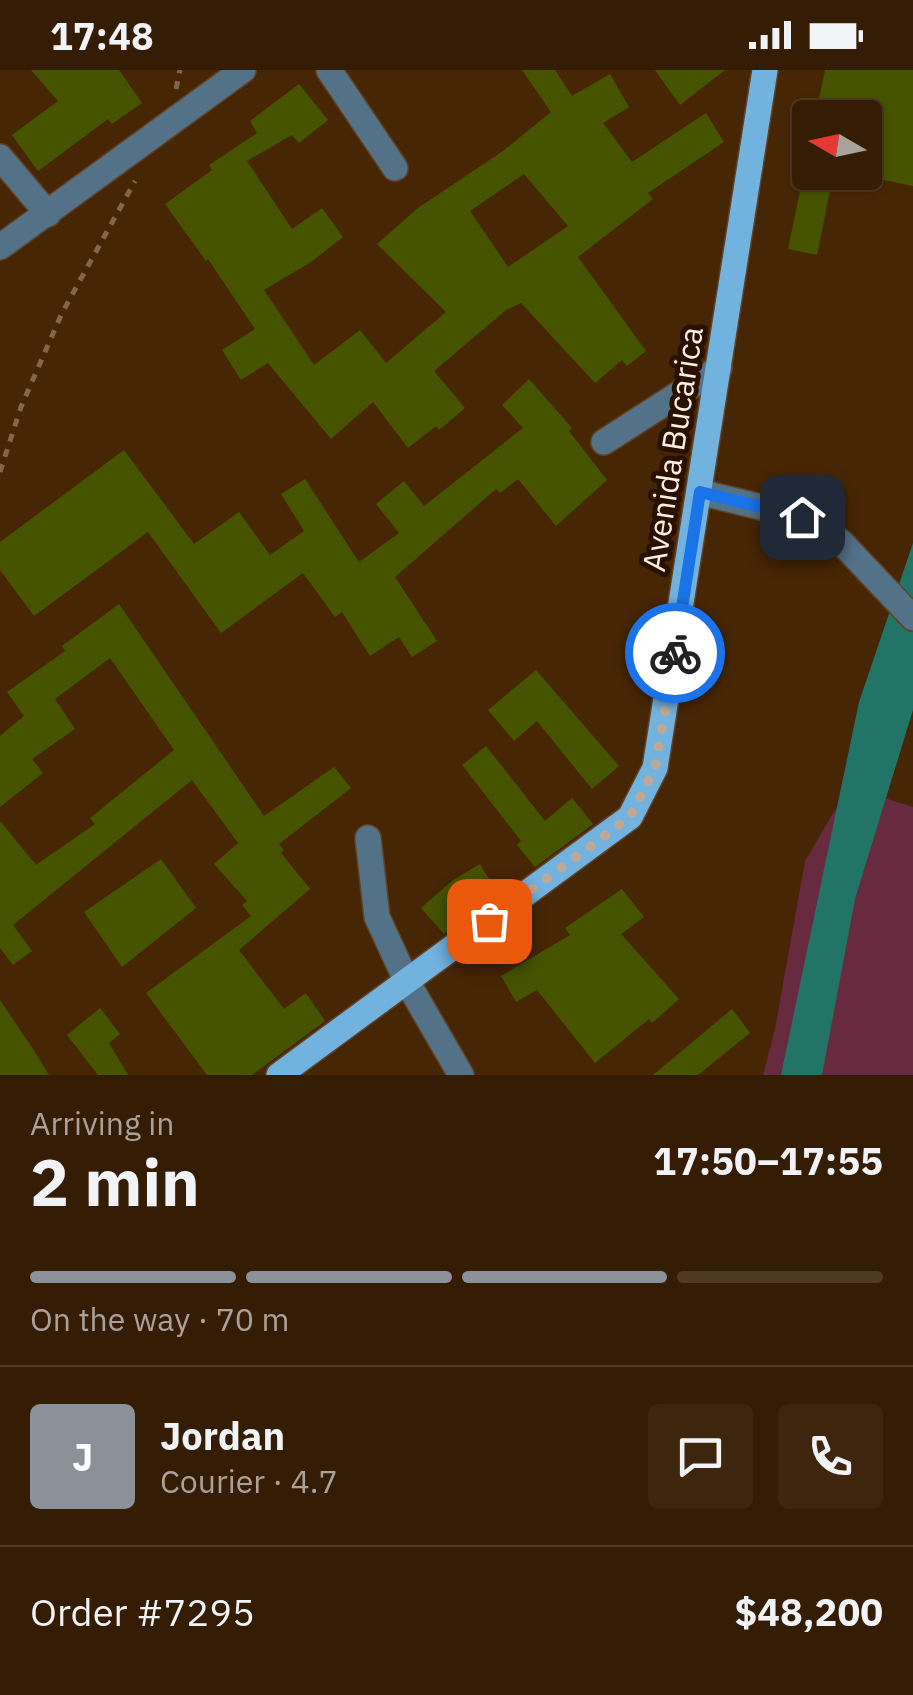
<!DOCTYPE html>
<meta charset="utf-8">
<style>
:root{--surface:#351c04;--page:#3d250e;--text:#f1f3f6;--muted:#aaa19a;--line:#4f3a26;--accent:#8c9099}
body{margin:0;font-family:"IBM Plex Sans",sans-serif;background:var(--page);color:var(--text);height:100vh;display:flex;flex-direction:column;font-size:38px;white-space:nowrap}
*{box-sizing:border-box;margin:0}
p{font-size:32px;color:var(--muted)}
.icon{flex:none;width:55px;height:55px;fill:none;stroke:currentColor;stroke-width:2;stroke-linecap:round;stroke-linejoin:round}
.map{position:relative;height:1005px;overflow:hidden}
.panel{display:flex;flex-direction:column;background:var(--surface);flex:1}
.panel>*{flex:none}
.needle{width:65px;rotate:279deg}
.fabs{position:absolute;left:792px;top:30px;display:grid;gap:20px}
.fabs a{display:grid;place-items:center;width:90px;height:90px;border-radius:10px;background:var(--surface);box-shadow:0 2px 8px #0004,0 0 0 2px var(--line);font-size:50px}
.pin{position:absolute;display:grid;place-items:center;width:85px;height:85px;color:#fff;margin:-42px;border-radius:20px;box-shadow:0 5px 15px #0006}
.courier{position:absolute;display:grid;place-items:center;width:100px;height:100px;margin:-50px;border:8px solid #1a73e8;border-radius:50%;background:#fff;color:#222;box-shadow:0 2px 12px #0007}
.summary em{font-style:normal;font-weight:800}
.summary div{display:flex;flex-direction:column-reverse}
.summary{display:flex;align-items:center;justify-content:space-between;height:170px;padding:0 30px}
h1{font-size:65px;font-weight:800;line-height:75px}
.bar{display:grid;grid-template-columns:repeat(4,1fr);gap:15px 10px;align-content:center;height:120px;padding:0 30px}
.bar i{height:12px;border-radius:8px;background:var(--line)}
.bar .on{background:var(--accent)}
.bar p{grid-column:span 4}
.line{display:flex;align-items:center;gap:25px;padding:0 30px;border-top:2px solid var(--line)}
.line div{flex:1}
.round{display:grid;place-items:center;flex:none;width:105px;height:105px;border-radius:10px;background:var(--page)}
.status{display:flex;justify-content:space-between;align-items:center;height:70px;padding:0 50px;background:var(--surface);direction:ltr}
.status svg{height:28px;fill:currentColor}
.map>svg:first-child{display:block}
.green{fill:#682a3f}
.water{fill:#227467}
.building{fill:#465400;fill-rule:evenodd}
.lines{fill:none;stroke-linecap:round;stroke-linejoin:round}
.minor-casing{stroke:#614224;stroke-width:28}
.major-casing{stroke:#614224;stroke-width:28}
.path{stroke:#82674d;stroke-width:5;stroke-dasharray:8 8;stroke-linecap:butt}
.minor{stroke:#537187;stroke-width:25}
.major{stroke:#72b2df;stroke-width:25}
.done{stroke:#bea996;stroke-width:10;stroke-dasharray:0 18}
.route{stroke:#1a73e8;stroke-width:12}
.labels{text-anchor:middle;stroke-width:10;stroke-linejoin:round;paint-order:stroke}
.street-label{font-size:32px;fill:#feefe4;stroke:#291000}
</style>
<div class="status"><b>17:48</b><svg viewBox="0 0 49 12"><path d="M0 12V9h3v3zM5 12V6h3v6zM10 12V3h3v9zM15 12V0h3v12zM26 1h20v11H26zM47 4h2v5h-2z"/></svg></div>
<div class="map">
<svg width="913" height="1005" viewBox="0 0 913 1005">
<rect width="100%" height="100%" fill="#472605"/>
<polygon class="green" points="862,721 913,737 913,1005 763,1005 775,959 805,791 838,735"/>
<polygon class="water" points="913,473 913,640 855,829 822,1005 781,1005 859,632"/>
<g class="building">
<polygon points="31,0 119,0 142,33 112,54 108,49 38,101 12,65 58,31"/>
<path d="M522,0H555L572,26L610,4L629,37L603,53L632,92L706,43L724,72L648,123L653,129L578,187L646,281L627,296L622,290L595,313L521,233L506,240L434,301L465,338L439,360L436,356L408,378L373,332L331,369L268,293L241,310L222,280L255,259L208,189L206,191L165,134L212,100L209,95L257,63L250,51L299,14L328,50L299,73L292,65L247,91L292,159L322,138L343,167L311,192L264,220L314,295L360,260L386,293L446,242L377,174L418,138L503,81L551,42ZM524,104L568,156L508,197L470,141Z"/>
<polygon points="655,0 725,0 680,35"/>
<polygon points="825,0 913,0 913,116 865,106 865,76 871,48 815,48"/>
<polygon points="804,102 834,102 817,185 788,179"/>
<polygon points="529,309 572,358 569,361 607,410 556,456 518,409 500,423 496,419 395,507 437,571 412,587 399,567 370,586 342,542 335,547 303,503 221,563 148,462 34,546 0,500 0,472 124,380 194,474 239,442 270,485 304,461 281,424 305,409 359,492 399,463 376,434 404,411 424,436 523,358 502,335"/>
<polygon points="119,534 264,746 334,697 351,718 279,774 284,780 281,783 310,819 239,880 284,939 306,923 325,951 252,1005 207,1005 146,923 251,846 242,835 247,831 214,794 238,773 192,710 13,855 32,881 13,895 0,878 0,751 36,795 95,754 90,748 174,680 110,588 55,629 75,659 32,689 43,703 0,737 0,666 24,646 7,622 65,581 62,576"/>
<polygon points="536,600 619,696 592,719 537,651 514,671 488,640"/>
<polygon points="486,676 545,751 572,728 593,754 535,797 517,775 521,771 462,695"/>
<polygon points="161,789 196,838 122,897 84,842"/>
<polygon points="480,794 498,824 444,864 421,838 453,810"/>
<polygon points="622,819 644,847 621,864 679,929 652,953 649,949 595,993 537,920 516,932 501,906 570,865 565,858"/>
<polygon points="0,930 35,982 49,1005 0,1005"/>
<polygon points="100,938 120,964 109,973 128,1005 98,1005 67,965"/>
<polygon points="732,939 750,963 698,1005 653,1005"/>
</g>
<g class="lines">
<defs>
<g id="minor">
<polyline points="329,0 395,98"/>
<polyline points="0,87 48,144"/>
<polyline points="0,177 243,0"/>
<polyline points="604,372 719,298"/>
<polyline points="699,422 802,447 841,472 913,548"/>
<polyline points="368,768 377,847 406,910 461,1005"/>
</g>
<polyline id="major" points="279,1005 630,747 655,698 765,0"/>
</defs>
<use href="#minor" class="minor-casing"/>
<use href="#major" class="major-casing"/>
<g class="path">
<polyline points="176,19 180,0"/>
<polyline points="0,402 21,337 62,243 135,111"/>
</g>
<use href="#minor" class="minor"/>
<use href="#major" class="major"/>
</g>
<g class="lines">
<polyline class="done" points="489,851 630,747 655,698 675,583"/>
<polyline class="route" points="675,583 700,422 802,447"/>
</g>
<g class="labels">
<g class="street-label">
<text transform="translate(673 379) rotate(-81)" y="11">Avenida Bucarica</text>
</g>
</g>
</svg>
<div class="fabs">
<a><svg class="needle" viewBox="-14 -14 28 28"><path d="M0-13l5 13h-10z" fill="#e53935"/><path d="M0 13l5-13h-10z" fill="#aaa19a"/></svg></a>
</div>
<div class="pin" style="left:489px;top:851px;background:#ea580c"><svg class="icon" aria-label="bag" viewBox="0 0 24 24"><path d="M5 8h14l-1 12H6zM9 8a3 3 0 0 1 6 0"/></svg></div>
<div class="pin" style="left:802px;top:447px;background:#1f2937"><svg class="icon" aria-label="home" viewBox="0 0 24 24"><path d="M3 11l9-7 9 7M6 9v11h12V9"/></svg></div>
<div class="courier" style="left:675px;top:583px"><svg class="icon" aria-label="bike" viewBox="0 0 24 24"><circle cx="6" cy="16" r="4"/><circle cx="18" cy="16" r="4"/><path d="M6 16l4-8h5l3 8M10 8l3 8H6M13 5h3"/></svg></div>
</div>
<section class="panel">
<div class="summary"><div><h1>2 min</h1><p>Arriving in</p></div><em>17:50–17:55</em></div>
<div class="bar"><i class="on"></i><i class="on"></i><i class="on"></i><i></i><p>On the way · 70 m</p></div>
<div class="line" style="height:180px"><b class="round" style="background:var(--accent);color:#fff">J</b><div><b>Jordan</b><p>Courier · 4.7</p></div><a class="round"><svg class="icon" aria-label="chat" viewBox="0 0 24 24"><path d="M4 5h16v11H9l-5 4z"/></svg></a><a class="round"><svg class="icon" aria-label="phone" viewBox="0 0 24 24"><path d="M5 4h4l2 5-3 2q2 4 5 5l2-3 5 2v4C11 20 4 13 5 4z"/></svg></a></div>
<div class="line" style="height:130px"><div>Order #7295</div><b>$48,200</b></div>
</section>
